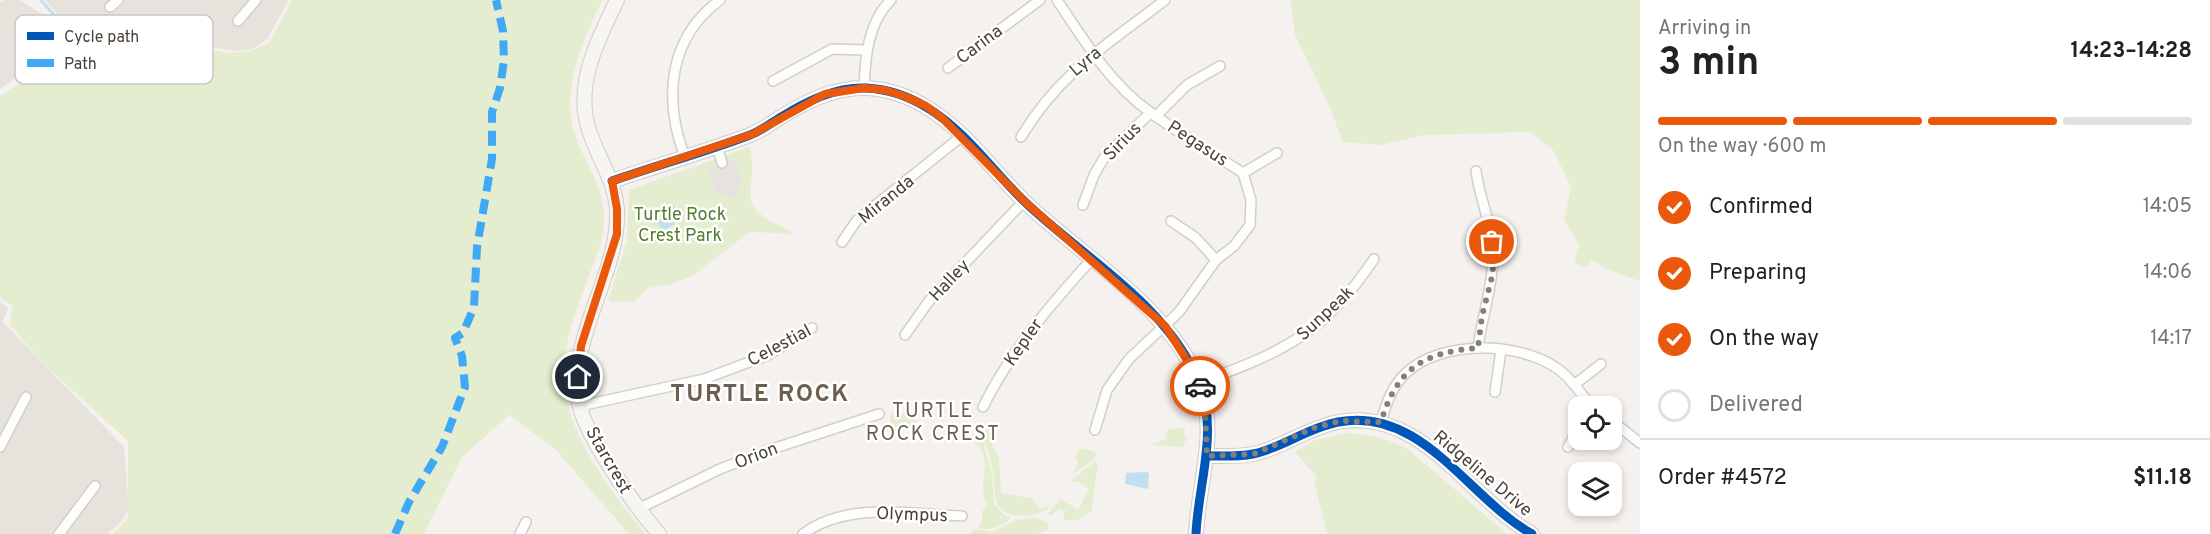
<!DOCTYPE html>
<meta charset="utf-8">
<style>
:root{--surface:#fff;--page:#f2f2f2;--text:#222;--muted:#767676;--line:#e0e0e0;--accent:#ea580c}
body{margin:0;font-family:Overpass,sans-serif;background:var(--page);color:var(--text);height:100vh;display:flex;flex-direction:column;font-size:22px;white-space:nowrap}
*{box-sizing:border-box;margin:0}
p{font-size:20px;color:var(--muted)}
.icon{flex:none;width:33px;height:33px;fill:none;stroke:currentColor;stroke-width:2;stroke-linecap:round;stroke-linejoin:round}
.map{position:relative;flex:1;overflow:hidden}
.drawer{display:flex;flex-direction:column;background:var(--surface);width:570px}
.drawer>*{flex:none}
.fabs{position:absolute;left:1568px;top:396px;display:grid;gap:12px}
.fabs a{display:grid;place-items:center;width:54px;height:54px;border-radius:12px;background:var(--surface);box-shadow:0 3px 9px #0003;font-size:30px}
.pin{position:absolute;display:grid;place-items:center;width:51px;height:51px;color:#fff;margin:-26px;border:3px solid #fff;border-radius:50%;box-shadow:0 2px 6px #0007}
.courier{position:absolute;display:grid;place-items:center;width:60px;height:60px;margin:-30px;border:4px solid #ea580c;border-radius:50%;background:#fff;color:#222;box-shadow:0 2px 8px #0007}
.summary em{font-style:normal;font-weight:700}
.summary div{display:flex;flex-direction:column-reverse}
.summary{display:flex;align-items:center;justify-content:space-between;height:102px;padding:0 18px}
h1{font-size:39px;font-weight:700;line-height:45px}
.bar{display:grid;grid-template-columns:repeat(4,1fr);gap:9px 6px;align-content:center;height:72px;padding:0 18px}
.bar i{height:8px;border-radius:4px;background:var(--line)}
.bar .on{background:var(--accent)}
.bar p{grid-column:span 4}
.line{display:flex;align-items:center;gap:15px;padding:0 18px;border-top:2px solid var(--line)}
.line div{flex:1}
ol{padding:0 18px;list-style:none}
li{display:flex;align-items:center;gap:18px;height:66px}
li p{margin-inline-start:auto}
li .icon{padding:6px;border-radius:50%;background:var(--accent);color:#fff;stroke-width:4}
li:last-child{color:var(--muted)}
li i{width:33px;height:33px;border:3px solid var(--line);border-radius:50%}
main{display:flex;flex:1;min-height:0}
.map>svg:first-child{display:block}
.residential{fill:#e7e2dc}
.green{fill:#e4edcf}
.parking{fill:#e6e2df}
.water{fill:#c0e0ef}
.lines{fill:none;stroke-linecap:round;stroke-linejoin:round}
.stream{stroke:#c0e0ef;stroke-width:3}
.street-casing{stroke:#d2cfcb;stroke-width:12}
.secondary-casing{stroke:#d2cdc5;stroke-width:16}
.street{stroke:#fdfdfc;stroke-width:9}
.secondary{stroke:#f7f5f1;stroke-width:14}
.quiet{stroke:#3fa9f5;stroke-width:8;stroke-dasharray:15 8;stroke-linecap:butt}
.cycleway-casing{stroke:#fff;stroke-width:13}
.cycleway{stroke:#0057b8;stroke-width:9}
.done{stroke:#867f78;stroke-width:6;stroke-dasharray:0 10.8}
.route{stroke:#ea580c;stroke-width:8}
.labels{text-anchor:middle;stroke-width:5;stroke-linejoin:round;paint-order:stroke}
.street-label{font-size:18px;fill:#4a4239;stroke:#fff}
.park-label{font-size:18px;fill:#517d2c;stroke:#fff}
.neighbourhood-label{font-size:20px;letter-spacing:1.5px;fill:#6d5f50;stroke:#fff}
.district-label{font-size:24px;font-weight:bold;letter-spacing:1.5px;fill:#6d5f50;stroke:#fff}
.key{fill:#fff;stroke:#c9c6c4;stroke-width:1.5}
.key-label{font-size:16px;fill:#4a4239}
</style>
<main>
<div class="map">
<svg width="1640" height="534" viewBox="0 0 1640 534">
<rect width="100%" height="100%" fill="#f4f1ee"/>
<g class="residential">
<polygon points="5,0 19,0 62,26 64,42 0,89 0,2"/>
<polygon points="45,0 289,0 267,39 252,49 238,51 135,38 111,46 87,42 77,36"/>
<polygon points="0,302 8,308 3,322 124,447 129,509 121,522 107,534 0,534"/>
</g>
<g class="green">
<path d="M292,0H602C584,40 561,86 574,131C583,161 603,184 604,216C605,244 590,269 582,294C574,316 565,342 564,365C560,427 608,488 645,534H629L556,450L509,415L462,457L424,534H113L128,518V441L44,364L9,324L13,307L0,297V96L41,70L70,45L105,46L143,40L230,53L253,50L270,42Z"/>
<polygon points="1291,0 1640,0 1640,281 1609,270 1592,260 1586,267 1574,263 1579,245 1564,219 1571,188 1554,151 1530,132 1424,135 1380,145 1343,142 1328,103 1295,35"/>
<path d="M749,147C758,168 745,195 753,206C762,219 780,225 793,232L787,235L781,233L749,232L694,275L672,284L648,288L634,302L608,301L627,241L629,190Z"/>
<polygon points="892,413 903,414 917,421 913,426 890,431 888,428"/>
<path d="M988,424L993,448L999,457L1001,493L1031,498L1040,509L1052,505C1042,513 1035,516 1022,516C987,515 998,490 992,465C989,451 982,439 982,425Z"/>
<polygon points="1185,427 1184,436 1187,438 1182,447 1150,445 1166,439 1167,430"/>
<path d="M959,433L980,439L983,442L992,474L994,504L1003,514L1011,518C1003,526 990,531 978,528L982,520V511L987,506C986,500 982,493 983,487C985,466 990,442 962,438Z"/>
<polygon points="1349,433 1379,437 1405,447 1507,534 1327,534 1314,482 1317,477 1295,452 1315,440"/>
<polygon points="1082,448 1097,453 1092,461 1073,474 1078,463 1075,456"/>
<polygon points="1095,461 1098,464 1091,512 1077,520 1064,520 1064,512 1059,509 1050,516 1048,513 1061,499 1078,510 1089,489 1078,481 1069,483"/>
<polygon points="1036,518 1048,523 1049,529 1038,534 969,534 974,529 992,532 1016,520"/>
</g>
<polygon class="parking" points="735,160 744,184 737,187 738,195 735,198 727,197 725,192 717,195 708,168"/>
<g class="water">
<polygon points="672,204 683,216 665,231 657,223"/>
<polygon points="1145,472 1149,473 1148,489 1125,484 1126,473"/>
</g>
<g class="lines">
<polyline class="stream" points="41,0 68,31 68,44"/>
<defs>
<g id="street">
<path d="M1057,0C1084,40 1110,84 1150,112C1180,134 1212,153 1243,173L1251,200L1250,225L1234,246L1216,260L1179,312L1129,359L1107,390L1095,430"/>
<polyline points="110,7 118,0"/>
<polyline points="238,21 256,0"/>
<polyline points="948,68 1040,0"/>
<polyline points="773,81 832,49 865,50"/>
<path d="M864,88C865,58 868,22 891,0"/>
<polyline points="1156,116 1187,85 1220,66"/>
<path d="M1021,137C1060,72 1107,45 1165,0"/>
<polyline points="717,146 722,163"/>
<path d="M685,157C663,100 668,38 720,0"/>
<path d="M1476,171C1479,196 1490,219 1492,244C1496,279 1482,314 1478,348"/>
<polyline points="1243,173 1277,153"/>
<polyline points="1083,205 1094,175 1104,158 1150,113"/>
<polyline points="1171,221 1196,238 1216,260"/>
<polyline points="842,242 857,220 962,136"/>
<polyline points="905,335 929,301 1024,201"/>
<path d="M1199,383C1282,352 1323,335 1374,259"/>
<polyline points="1574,385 1601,364"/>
<polyline points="1495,392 1501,350"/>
<polyline points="580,406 704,379 768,355 812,328"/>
<path d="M983,407C1011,351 1049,306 1092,259"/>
<polyline points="1611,420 1640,443"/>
<path d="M1381,422C1386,404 1392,386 1406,373C1441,340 1519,341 1558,369C1571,378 1581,394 1591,406"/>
<polyline points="0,447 26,397"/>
<polyline points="1568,447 1578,429"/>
<polyline points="638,509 720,469 769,450 879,414"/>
<polyline points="59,534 95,486"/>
<polyline points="520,534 526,522"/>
<path d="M803,534C847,501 911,514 962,516"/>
</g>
<g id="secondary">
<path d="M617,0C598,40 574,85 589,130C598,159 616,181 617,212C618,247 603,280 592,313C582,342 572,375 580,407C588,440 636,507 659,534"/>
<path d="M612,181C658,165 705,152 750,135C761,131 771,123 781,117C807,101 835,87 866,88C887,89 908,96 926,107C965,130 992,170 1024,201C1083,258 1166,303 1199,382C1219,431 1198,484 1196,534"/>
<path d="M1207,456C1222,456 1237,457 1253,454C1282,448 1307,428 1338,422C1422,406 1468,498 1532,534"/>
</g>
</defs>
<use href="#street" class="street-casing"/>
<use href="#secondary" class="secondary-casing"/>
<use href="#street" class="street"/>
<use href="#secondary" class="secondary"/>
<polyline class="quiet" points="395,534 409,502 442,447 465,387 462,356 455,338 463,333 474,307 477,247 492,159 492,112 500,88 504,60 503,31 496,0"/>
<defs>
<g id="cycleway">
<path d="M612,181C658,165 705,152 750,135C761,131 771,123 781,117C807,101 835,87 866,88C887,89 908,96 926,107C965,130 992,170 1024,201C1083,258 1166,303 1199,382C1219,431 1198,484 1196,534"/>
<path d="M1207,456C1222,456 1237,457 1253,454C1282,448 1307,428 1338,422C1422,406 1468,498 1532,534"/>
</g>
</defs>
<use href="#cycleway" class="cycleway-casing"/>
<use href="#cycleway" class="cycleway"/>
</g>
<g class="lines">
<path class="done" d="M1200,386L1205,406L1207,456L1254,454L1316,427L1341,421L1381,422C1397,368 1424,352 1478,348L1482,316L1493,273L1492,242"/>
<polyline class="route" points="578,377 581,346 617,234 617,209 612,181 753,134 825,94 864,88 884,90 904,96 926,106 942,118 1024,201 1165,326 1185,357 1200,386"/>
</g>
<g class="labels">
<g class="street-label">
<text transform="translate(979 44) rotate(-37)" y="6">Carina</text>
<text transform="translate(1085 61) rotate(-40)" y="6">Lyra</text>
<text transform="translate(1122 141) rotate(-46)" y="6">Sirius</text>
<text transform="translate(1198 143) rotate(33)" y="6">Pegasus</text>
<text transform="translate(886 199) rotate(-39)" y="6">Miranda</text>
<text transform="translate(949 280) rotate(-47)" y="6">Halley</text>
<text transform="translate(1325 313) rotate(-43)" y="6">Sunpeak</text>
<text transform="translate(1023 342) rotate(-55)" y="6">Kepler</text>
<text transform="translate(779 345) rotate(-28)" y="6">Celestial</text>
<text transform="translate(756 455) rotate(-21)" y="6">Orion</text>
<text transform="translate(609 460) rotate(60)" y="6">Starcrest</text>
<text transform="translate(1483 473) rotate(40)" y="6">Ridgeline Drive</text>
<text transform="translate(912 514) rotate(2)" y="6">Olympus</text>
</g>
<g class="park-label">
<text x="680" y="220">Turtle Rock<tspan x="680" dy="21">Crest Park</tspan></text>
</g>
<g class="neighbourhood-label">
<text x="933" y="417">TURTLE<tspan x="933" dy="23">ROCK CREST</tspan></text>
</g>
<g class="district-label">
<text x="760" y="401">TURTLE ROCK</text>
</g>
</g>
<rect x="15" y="15" width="198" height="69" rx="9" class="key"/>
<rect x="27" y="32" width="27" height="8" fill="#0057b8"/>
<rect x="27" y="59" width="27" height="8" fill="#3fa9f5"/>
<g class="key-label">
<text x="64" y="42">Cycle path</text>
<text x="64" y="69">Path</text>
</g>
</svg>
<div class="fabs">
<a><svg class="icon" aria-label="locate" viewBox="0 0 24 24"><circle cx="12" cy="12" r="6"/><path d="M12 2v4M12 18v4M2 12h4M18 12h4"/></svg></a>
<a><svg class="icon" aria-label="layers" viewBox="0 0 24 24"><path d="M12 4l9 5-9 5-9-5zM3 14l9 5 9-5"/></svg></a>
</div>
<div class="pin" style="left:1492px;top:242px;background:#ea580c"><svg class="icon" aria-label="bag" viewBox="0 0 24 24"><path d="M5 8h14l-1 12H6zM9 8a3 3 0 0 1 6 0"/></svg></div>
<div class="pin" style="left:578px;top:377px;background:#1f2937"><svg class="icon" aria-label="home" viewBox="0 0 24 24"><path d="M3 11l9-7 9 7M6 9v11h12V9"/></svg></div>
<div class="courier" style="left:1200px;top:386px"><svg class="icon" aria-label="car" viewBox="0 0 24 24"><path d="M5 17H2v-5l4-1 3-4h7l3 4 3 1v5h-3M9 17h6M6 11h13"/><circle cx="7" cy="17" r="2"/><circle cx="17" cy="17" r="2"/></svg></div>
</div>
<section class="drawer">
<div class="summary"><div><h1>3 min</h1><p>Arriving in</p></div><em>14:23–14:28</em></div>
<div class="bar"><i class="on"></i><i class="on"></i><i class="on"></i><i></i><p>On the way · 600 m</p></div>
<ol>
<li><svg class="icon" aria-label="check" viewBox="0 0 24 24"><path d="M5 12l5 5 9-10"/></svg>Confirmed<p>14:05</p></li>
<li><svg class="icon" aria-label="check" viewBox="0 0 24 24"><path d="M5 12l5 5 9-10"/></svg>Preparing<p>14:06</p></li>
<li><svg class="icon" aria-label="check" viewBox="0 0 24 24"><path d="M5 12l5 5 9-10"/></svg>On the way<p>14:17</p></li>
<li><i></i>Delivered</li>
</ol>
<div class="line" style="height:78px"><div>Order #4572</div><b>$11.18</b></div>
</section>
</main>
